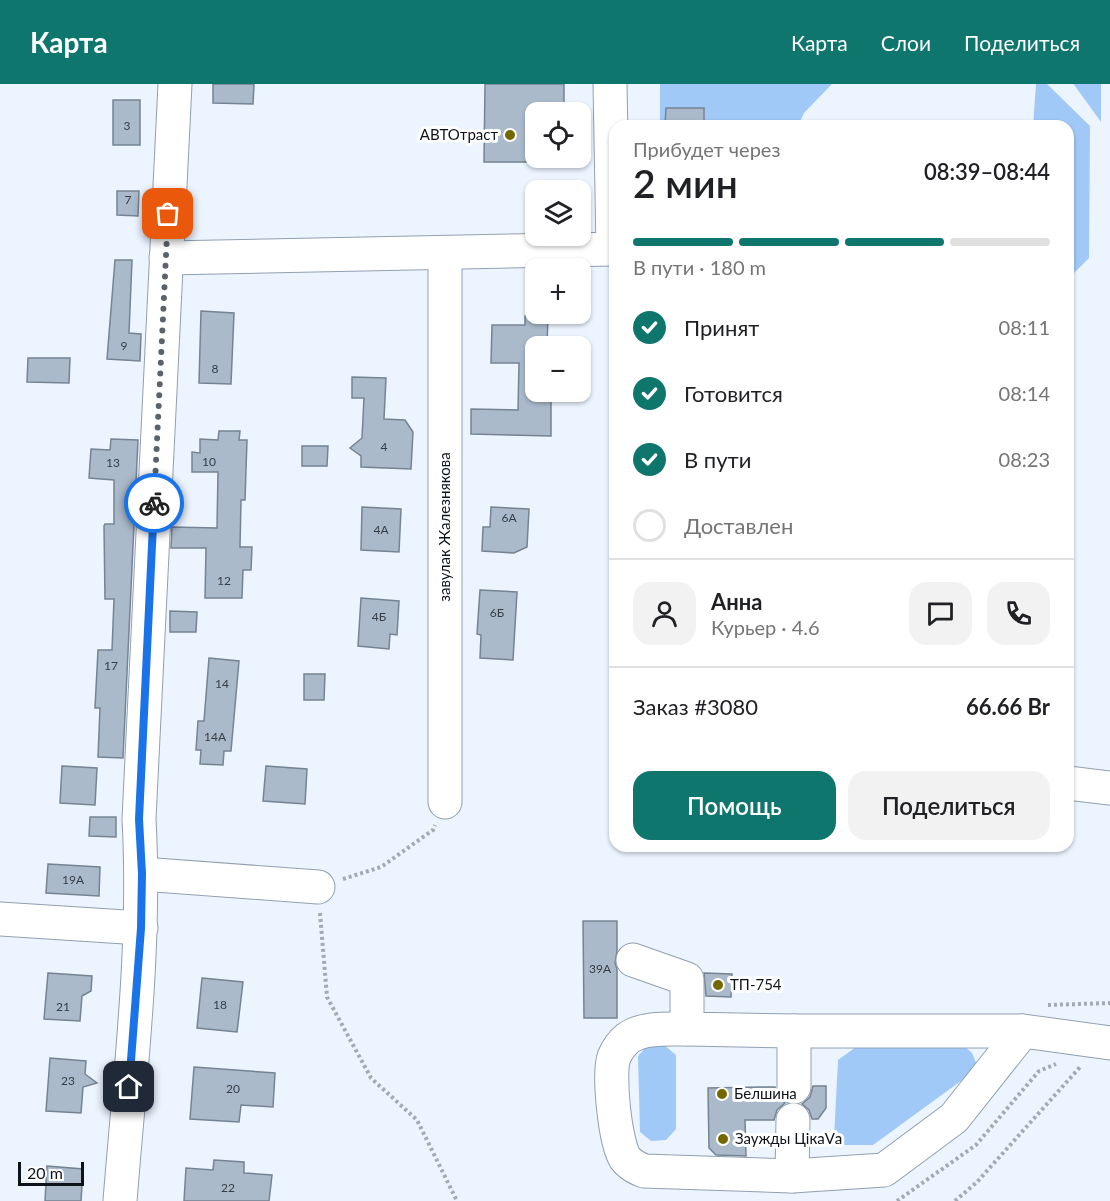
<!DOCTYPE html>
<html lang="ru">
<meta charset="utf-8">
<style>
:root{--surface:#fff;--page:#f2f2f2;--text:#202124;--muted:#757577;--line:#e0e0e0;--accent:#0f766e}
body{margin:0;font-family:Lato,sans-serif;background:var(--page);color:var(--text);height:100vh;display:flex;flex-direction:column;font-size:22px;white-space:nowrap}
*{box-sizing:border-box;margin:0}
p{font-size:20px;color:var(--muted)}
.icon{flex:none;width:33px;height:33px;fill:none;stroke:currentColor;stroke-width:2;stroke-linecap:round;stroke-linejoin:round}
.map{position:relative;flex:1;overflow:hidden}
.panel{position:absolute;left:609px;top:36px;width:465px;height:732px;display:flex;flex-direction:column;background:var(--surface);border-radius:18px;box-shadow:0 2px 4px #0004}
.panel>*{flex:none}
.tools{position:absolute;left:525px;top:18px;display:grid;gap:12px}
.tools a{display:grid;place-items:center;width:66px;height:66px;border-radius:12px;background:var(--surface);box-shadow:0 2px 4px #0004;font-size:30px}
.scale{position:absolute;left:18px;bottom:15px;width:66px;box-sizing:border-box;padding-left:6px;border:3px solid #0e1319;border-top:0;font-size:16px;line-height:21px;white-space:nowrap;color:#0e1319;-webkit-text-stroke:4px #fff;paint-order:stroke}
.pin{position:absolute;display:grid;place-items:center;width:51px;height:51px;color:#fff;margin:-26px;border-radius:12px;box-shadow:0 3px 9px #0006}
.courier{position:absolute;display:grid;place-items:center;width:60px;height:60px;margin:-30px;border:4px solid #1a73e8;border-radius:50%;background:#fff;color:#222;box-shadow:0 2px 8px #0007}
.overview em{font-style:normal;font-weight:600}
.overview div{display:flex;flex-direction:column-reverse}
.overview{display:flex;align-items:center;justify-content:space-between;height:102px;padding:0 24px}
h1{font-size:39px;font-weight:600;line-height:45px}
.bar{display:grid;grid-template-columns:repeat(4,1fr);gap:9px 6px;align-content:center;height:72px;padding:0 24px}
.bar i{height:8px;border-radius:4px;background:var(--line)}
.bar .on{background:var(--accent)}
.bar p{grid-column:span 4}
.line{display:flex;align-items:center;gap:15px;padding:0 24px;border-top:2px solid var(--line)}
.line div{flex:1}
.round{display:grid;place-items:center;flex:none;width:63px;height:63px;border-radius:18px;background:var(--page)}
ol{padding:0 24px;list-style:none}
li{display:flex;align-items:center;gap:18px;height:66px}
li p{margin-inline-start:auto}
li .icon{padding:6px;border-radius:50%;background:var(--accent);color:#fff;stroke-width:4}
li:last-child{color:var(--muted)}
li i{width:33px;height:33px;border:3px solid var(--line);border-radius:50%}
.primary-button{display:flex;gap:12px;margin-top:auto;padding:12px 24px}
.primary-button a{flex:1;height:69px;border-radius:18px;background:var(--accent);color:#fff;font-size:24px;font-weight:600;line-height:69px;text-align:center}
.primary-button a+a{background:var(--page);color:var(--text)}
header{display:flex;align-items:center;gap:36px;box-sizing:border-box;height:84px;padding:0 30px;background:var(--accent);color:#fff}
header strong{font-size:28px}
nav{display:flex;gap:33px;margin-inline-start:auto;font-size:21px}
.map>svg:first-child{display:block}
.green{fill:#a1c9f7}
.building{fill:#abbacb;stroke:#758393;stroke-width:1.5}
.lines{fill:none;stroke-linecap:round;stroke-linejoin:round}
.minor-casing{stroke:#91a0b0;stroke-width:35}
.path{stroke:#a2aab3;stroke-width:4;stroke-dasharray:3 3;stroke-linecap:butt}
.minor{stroke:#fff;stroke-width:33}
.done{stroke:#5b626a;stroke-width:6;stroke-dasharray:0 10.8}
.route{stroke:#1a73e8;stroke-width:8}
.poi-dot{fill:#736800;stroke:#fff;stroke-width:2}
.labels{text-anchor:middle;stroke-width:6;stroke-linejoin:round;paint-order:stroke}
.number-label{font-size:12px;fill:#353d46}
.poi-label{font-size:15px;fill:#0e1319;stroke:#fff;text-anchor:start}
.street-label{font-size:15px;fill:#0e1319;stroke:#fff}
</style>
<header>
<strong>Карта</strong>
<nav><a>Карта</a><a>Слои</a><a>Поделиться</a></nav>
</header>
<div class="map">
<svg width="1110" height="1117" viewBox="0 0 1110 1117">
<rect width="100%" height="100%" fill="#ebf4ff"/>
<g class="green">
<polygon points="660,0 832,0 804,29 798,42 660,42"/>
<polygon points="1036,0 1047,0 1090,42 1089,174 1068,195 1068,42 1033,42"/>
<polygon points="1073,0 1101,0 1101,38 1075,2"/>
<polygon points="663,960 676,971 676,1045 666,1056 651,1057 640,1048 638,972 648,961"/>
<polygon points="962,960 972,969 977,981 965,994 873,1061 843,1061 834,1054 838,976 856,963"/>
</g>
<g class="building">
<polygon points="213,0 254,0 253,20 213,19"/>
<polygon points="485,0 564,0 564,28 536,28 536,78 484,78"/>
<rect x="113" y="16" width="27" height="45"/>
<polygon points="666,24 704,24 704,42 665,42"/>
<polygon points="117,107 139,107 138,132 117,131"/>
<polygon points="115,176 132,176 129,249 141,250 140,277 107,275"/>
<polygon points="201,227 234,229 231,300 199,299"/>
<polygon points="525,232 548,232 547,262 536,262 536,308 551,308 551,352 471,350 471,325 518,326 519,279 491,279 492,241 525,241"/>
<polygon points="28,274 70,274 69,299 27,298"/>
<polygon points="352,293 386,294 384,335 405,336 413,348 411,385 361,383 361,372 350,364 362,354 364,314 352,314"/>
<polygon points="219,347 240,347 239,356 247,356 245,416 241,416 240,463 252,463 251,486 243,486 242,514 205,514 206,464 171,464 172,443 217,444 218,388 192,388 192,368 200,369 200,355 218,356"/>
<polygon points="111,355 138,356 123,674 98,673 100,624 95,624 98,566 112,566 114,515 105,515 104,442 105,440 114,440 114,396 89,394 91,365 110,366"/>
<polygon points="302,362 328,362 327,382 302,382"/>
<polygon points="362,423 401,425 399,468 361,466"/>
<polygon points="491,423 529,425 527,463 514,469 482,467 483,443 490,443"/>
<polygon points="480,506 517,508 513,576 480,574 481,551 477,550"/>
<polygon points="361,514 399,517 397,551 390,550 389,565 358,562"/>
<polygon points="170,527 197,528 196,548 170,548"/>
<polygon points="209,574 239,577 231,667 224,667 223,681 200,680 201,666 196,666 198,637 204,637"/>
<polygon points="304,590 325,590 324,616 304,616"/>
<polygon points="62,682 97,684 95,721 60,719"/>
<polygon points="266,682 307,685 305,720 263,717"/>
<polygon points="90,733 116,733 116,753 89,752"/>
<polygon points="48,780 100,783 99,812 46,809"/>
<polygon points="583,837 617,837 617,867 615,879 617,885 617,934 584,934"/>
<polygon points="48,889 92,892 91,907 82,912 80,937 44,935"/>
<polygon points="704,889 732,890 731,913 706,912"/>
<polygon points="202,894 243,898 237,948 197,944"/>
<polygon points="50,974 86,977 85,990 97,999 83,1003 81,1029 46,1027"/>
<polygon points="194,983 275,989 273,1023 241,1021 239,1038 190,1035"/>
<polygon points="813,1002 826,1002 826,1024 818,1035 812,1035 809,1026 802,1020 810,1013"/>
<polygon points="761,1003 775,1003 778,1013 785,1019 777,1026 774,1036 745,1036 746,1072 716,1071 709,1064 708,1004"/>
<polygon points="214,1076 244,1078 244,1089 272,1091 269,1117 184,1117 186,1084 213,1086"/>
<polygon points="47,1082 83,1085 81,1117 45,1117"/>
</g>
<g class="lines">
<defs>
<g id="minor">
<polyline points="445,169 445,718"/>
<polyline points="166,174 613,165 610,0"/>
<polyline points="1068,699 1110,704"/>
<polyline points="142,790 318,803"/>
<polyline points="0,835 141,844"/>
<polyline points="633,876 687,895 687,945 794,947 1023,947 1110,959"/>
<path d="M687,945C669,945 643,943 628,954C622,959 617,966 614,973C608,990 615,1058 625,1074C630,1081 637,1084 644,1087L792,1092L884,1086L954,1034L1023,947"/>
<polyline points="794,1003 794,947"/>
<polyline points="792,1092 793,1036"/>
<path d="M120,1117C130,990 146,862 139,735L175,0"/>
</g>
</defs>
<use href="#minor" class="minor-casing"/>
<g class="path">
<polyline points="343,795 381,783 433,746 435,741"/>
<polyline points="320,829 327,913 371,994 417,1036 457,1117"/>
<polyline points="1048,921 1110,919"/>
<polyline points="897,1117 976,1061 1039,987 1056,980"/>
<polyline points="955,1117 977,1098 1081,982"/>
</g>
<use href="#minor" class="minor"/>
</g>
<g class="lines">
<polyline class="done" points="154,419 168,130"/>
<polyline class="route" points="129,1003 141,844 142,790 139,735 154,419"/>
</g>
<g class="poi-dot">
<circle cx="510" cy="51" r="6"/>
<circle cx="718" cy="901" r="6"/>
<circle cx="722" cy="1010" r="6"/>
<circle cx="723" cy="1055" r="6"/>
</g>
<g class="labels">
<g class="number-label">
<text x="127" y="46">3</text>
<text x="128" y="120">7</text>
<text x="124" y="266">9</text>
<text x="215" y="289">8</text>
<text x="384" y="367">4</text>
<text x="209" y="382">10</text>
<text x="113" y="383">13</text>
<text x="509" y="438">6А</text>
<text x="381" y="450">4А</text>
<text x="224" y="501">12</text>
<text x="497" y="533">6Б</text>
<text x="379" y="537">4Б</text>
<text x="111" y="586">17</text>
<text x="222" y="604">14</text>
<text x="215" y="657">14А</text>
<text x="73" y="800">19А</text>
<text x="600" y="889">39А</text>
<text x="220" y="925">18</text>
<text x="63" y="927">21</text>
<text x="68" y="1001">23</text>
<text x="233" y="1009">20</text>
<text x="228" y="1108">22</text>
</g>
<g class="poi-label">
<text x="498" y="56" text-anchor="end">АВТОтраст</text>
<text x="730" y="906">ТП-754</text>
<text x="734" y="1015">Белшина</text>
<text x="735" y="1060">Заужды ЦікаVа</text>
</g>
<g class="street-label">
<text transform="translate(445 443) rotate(-90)" y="5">завулак Жалезнякова</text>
</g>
</g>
</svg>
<div class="tools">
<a><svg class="icon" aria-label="locate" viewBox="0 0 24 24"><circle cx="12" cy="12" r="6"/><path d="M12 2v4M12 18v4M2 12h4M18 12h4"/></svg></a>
<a><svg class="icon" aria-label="layers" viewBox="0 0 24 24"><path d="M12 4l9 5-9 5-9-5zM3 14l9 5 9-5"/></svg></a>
<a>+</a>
<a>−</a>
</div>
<div class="scale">20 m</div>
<div class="pin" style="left:168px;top:130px;background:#ea580c"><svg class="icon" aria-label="bag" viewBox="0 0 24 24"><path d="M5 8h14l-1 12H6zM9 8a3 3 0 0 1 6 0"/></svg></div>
<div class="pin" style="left:129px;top:1003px;background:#1f2937"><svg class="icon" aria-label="home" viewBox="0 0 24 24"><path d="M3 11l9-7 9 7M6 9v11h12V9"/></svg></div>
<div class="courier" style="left:154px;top:419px"><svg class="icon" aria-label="bike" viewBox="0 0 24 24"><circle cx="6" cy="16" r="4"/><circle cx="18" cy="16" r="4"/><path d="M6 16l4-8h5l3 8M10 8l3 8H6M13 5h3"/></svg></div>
<section class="panel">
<div class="overview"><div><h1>2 мин</h1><p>Прибудет через</p></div><em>08:39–08:44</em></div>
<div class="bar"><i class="on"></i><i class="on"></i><i class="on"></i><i></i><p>В пути · 180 m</p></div>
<ol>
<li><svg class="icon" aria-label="check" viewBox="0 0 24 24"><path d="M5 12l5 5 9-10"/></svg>Принят<p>08:11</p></li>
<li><svg class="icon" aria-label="check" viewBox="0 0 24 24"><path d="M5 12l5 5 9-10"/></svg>Готовится<p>08:14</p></li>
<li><svg class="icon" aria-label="check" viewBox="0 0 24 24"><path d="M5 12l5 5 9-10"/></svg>В пути<p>08:23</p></li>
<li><i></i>Доставлен</li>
</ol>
<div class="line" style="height:108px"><a class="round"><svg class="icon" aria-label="person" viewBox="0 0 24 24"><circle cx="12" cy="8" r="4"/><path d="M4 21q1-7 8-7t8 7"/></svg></a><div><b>Анна</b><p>Курьер · 4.6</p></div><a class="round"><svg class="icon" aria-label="chat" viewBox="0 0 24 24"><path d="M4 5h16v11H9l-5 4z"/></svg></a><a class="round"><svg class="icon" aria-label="phone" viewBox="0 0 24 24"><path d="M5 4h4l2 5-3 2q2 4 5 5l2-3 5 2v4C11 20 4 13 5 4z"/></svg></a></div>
<div class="line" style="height:78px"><div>Заказ #3080</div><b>66.66 Br</b></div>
<div class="primary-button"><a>Помощь</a><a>Поделиться</a></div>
</section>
</div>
